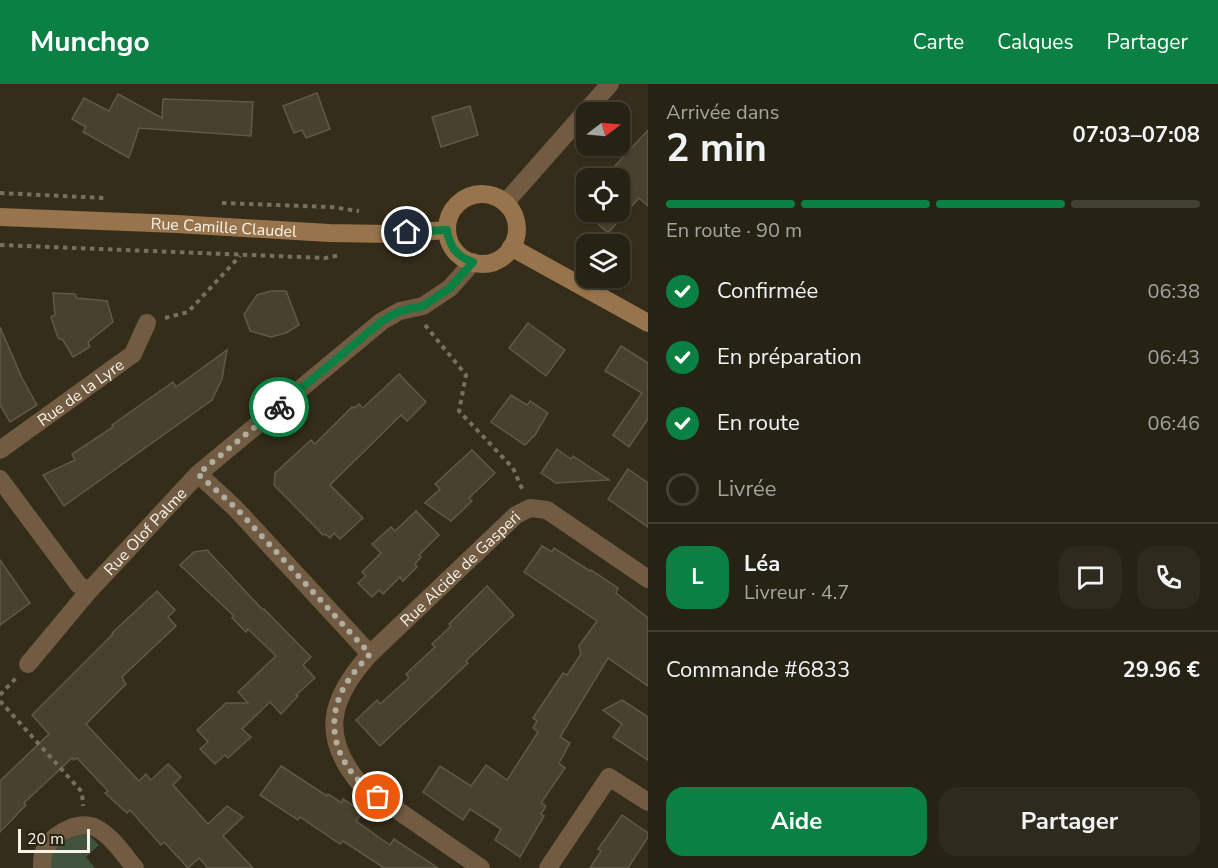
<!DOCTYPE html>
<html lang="fr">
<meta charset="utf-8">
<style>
:root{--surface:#262214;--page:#2e2a1d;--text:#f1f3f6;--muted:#a4a4a0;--line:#423f34;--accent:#0b8043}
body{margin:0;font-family:"Nunito Sans",sans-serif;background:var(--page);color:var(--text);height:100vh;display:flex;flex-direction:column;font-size:22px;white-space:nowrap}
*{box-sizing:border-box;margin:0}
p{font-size:20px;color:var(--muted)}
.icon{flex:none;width:33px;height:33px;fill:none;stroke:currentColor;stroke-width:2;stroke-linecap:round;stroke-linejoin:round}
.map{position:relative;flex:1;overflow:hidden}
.details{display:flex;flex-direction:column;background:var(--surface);width:570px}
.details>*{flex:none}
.needle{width:39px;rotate:74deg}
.controls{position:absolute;left:576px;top:18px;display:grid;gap:12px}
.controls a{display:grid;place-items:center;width:54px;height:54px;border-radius:12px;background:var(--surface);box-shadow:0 2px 4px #0004,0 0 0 2px var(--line);font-size:30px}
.scale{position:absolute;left:18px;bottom:15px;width:72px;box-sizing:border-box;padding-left:6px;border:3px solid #f7f3e7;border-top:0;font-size:16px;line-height:21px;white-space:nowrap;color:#f7f3e7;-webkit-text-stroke:4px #292311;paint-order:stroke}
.pin{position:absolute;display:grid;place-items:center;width:51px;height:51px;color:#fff;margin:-26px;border:3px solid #fff;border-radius:50%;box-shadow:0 2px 6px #0007}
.courier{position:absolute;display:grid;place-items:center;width:60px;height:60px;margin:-30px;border:4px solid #0b8043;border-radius:50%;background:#fff;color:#222;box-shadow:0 2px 8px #0007}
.summary em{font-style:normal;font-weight:700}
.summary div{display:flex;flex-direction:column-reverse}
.summary{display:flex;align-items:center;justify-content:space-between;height:102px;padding:0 18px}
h1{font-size:39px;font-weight:700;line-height:45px}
.bar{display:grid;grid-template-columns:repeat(4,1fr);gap:9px 6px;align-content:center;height:72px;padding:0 18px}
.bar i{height:8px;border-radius:4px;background:var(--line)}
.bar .selected{background:var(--accent)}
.bar p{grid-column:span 4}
.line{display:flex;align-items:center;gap:15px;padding:0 18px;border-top:2px solid var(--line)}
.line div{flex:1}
.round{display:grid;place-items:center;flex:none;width:63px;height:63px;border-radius:18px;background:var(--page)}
ol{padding:0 18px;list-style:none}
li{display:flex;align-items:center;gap:18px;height:66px}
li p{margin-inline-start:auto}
li .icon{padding:6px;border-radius:50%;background:var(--accent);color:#fff;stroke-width:4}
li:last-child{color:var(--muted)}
li i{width:33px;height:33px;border:3px solid var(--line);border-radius:50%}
.action{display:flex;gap:12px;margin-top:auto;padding:12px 18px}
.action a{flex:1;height:69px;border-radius:18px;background:var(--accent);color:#fff;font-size:24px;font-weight:700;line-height:69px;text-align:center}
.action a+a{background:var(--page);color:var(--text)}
header{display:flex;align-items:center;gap:36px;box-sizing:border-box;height:84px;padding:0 30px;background:var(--accent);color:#fff}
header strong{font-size:28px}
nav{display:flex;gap:33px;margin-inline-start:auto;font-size:21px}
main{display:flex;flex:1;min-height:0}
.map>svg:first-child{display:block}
.green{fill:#41553e}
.building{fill:#47412d;stroke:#605945;stroke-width:1.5}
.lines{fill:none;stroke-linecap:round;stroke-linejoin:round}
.path{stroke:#75705f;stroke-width:4;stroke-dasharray:4.5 4.5;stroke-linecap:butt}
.street{stroke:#715b42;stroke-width:18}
.secondary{stroke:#97744b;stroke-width:18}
.done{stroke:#b2ae9f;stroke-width:6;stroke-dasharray:0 10.8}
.route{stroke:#0b8043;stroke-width:8}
.labels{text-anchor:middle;stroke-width:6;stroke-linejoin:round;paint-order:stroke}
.street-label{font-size:16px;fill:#f7f3e7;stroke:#292311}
</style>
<header>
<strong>Munchgo</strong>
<nav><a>Carte</a><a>Calques</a><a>Partager</a></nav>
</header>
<main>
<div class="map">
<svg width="648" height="784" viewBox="0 0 648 784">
<rect width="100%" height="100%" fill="#332d1a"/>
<path class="green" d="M88,750L99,761L86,773L95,784H49C50,762 68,751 88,750Z"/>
<g class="building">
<polygon points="317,9 330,45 306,54 302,46 294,49 283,22"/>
<polygon points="118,10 162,34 163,15 253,18 251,52 139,44 129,74 83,48 86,43 72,35 84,14 109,27"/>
<polygon points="470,22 478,51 441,63 432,33"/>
<polygon points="648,46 648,122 639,114 608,149 579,123 586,114 586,128 620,128 620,94 604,94"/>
<polygon points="271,207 286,207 299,241 286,249 271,253 250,247 244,230 257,211"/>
<polygon points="53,209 75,210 77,214 107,217 113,238 88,258 90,263 73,273 63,256 58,254 51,233 55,231"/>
<polygon points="528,239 565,266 546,292 509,264"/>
<polygon points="0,243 22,294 37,321 10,338 0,321"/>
<polygon points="621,262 648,279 648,335 629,363 613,351 642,309 605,287"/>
<polygon points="227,266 222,295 212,316 64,422 43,391 75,376 72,370 113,343 112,341 173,298 176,303"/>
<polygon points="399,290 426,318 407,337 401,331 330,401 363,434 340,455 334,449 330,454 325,450 323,451 274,401 275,389 311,356 315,360 352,323 354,324 359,320 363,324"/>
<polygon points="511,311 527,321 530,317 548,329 535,351 525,361 491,338"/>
<polygon points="557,365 571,375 573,372 609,396 556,399 541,389"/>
<polygon points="472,366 495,389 469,414 472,417 451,437 425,419 440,405 435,400"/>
<polygon points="628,385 648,399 648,443 608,415"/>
<polygon points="416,427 439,451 419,471 421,473 415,480 417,483 403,497 400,493 383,510 379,506 372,513 358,499 366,492 362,488 381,469 372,460 391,443 395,447"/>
<polygon points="542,462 552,468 554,464 590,487 591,486 618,504 616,509 648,534 648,602 608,574 560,653 570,659 559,679 565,684 541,719 546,722 541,730 544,732 520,773 495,756 501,745 470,725 463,736 423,708 440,682 471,702 486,681 507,696 538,648 533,644 537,637 533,634 563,589 567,591 581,570 579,562 597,537 524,488"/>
<polygon points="207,466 262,525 264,525 311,573 303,581 315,594 296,611 298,612 281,630 270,618 242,645 251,653 228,674 225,671 215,680 200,665 208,658 197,646 226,619 248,619 238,608 276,572 248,545 246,548 232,534 234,532 180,481 194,468"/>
<polygon points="0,476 30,519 0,541"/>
<polygon points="487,502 514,531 466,577 468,579 380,662 356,636 377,616 380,620 409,594 406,590 435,563 432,560 451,542 449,540"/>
<polygon points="157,507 175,526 168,533 176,542 122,593 126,600 86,640 139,697 146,690 151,696 168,680 181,693 173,701 208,740 227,722 243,733 223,752 253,784 208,784 199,774 188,784 164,758 161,761 130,726 127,729 105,709 108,707 77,674 74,676 72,674 24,719 26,721 0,748 0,697 49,650 32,631 113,550 112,549"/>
<polygon points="622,616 648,633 648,676 613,653 622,640 603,626"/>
<polygon points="281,682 327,712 328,710 342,719 343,715 363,728 356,737 390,761 394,755 438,784 384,784 343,757 340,760 300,733 298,736 260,711"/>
<polygon points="622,731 648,749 648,753 628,784 590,784 601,767 598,765"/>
</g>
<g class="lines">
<g class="path">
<polyline points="0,109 104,114"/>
<polyline points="222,119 331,123 359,127"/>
<polyline points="0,161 325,174 341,171"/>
<polyline points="165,234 188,228 240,172"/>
<polyline points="425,241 466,291 459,327 513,384 523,407"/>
<polyline points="0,611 16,594"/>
<polyline points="0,617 82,708 83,722"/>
</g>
<g class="street">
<polyline points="505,119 610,0"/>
<path id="s1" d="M0,366L133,270L147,239"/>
<path d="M198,390L235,424L370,570C330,614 319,652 361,701L481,784"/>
<polyline points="0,395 78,500 88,508"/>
<path id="s2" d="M370,570L516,431L530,424L547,426L648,495"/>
<path id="s3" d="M28,580L88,508L198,390L382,237L400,227L423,222L450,204L473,178"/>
<path d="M42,784C42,776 42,768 47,762C56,748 80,736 96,744C112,752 124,771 135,784"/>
<polyline points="548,784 609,693 648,718"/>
</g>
<g class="secondary">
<circle cx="482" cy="145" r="35"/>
<path id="s4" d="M0,133L177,140L329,149L390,150L447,146"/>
<polyline points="511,163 648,239"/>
</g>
</g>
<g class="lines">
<path class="done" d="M279,323L198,390L236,424L370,570C360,581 349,593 342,607C322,650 343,689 378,713"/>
<path class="route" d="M279,323L382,237L400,227L423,222L450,204L473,178C457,173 449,162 447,146L407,148"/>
</g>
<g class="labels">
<g class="street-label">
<text dy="6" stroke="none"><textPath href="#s4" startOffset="224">Rue Camille Claudel</textPath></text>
<text dy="6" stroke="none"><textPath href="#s1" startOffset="99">Rue de la Lyre</textPath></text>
<text dy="6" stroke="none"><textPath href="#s3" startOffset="177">Rue Olof Palme</textPath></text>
<text dy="6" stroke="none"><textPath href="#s2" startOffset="124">Rue Alcide de Gasperi</textPath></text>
</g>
</g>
</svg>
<div class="controls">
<a><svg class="needle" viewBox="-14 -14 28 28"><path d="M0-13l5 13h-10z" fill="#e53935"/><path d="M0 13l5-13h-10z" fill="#a4a4a0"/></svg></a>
<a><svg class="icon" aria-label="locate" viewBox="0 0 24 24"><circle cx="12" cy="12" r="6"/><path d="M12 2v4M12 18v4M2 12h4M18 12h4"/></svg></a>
<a><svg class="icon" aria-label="layers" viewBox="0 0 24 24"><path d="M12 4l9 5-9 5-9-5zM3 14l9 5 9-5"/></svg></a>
</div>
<div class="scale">20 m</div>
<div class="pin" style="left:378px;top:713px;background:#ea580c"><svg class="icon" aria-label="bag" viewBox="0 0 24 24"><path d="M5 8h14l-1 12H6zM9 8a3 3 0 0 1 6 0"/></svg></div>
<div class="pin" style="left:407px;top:148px;background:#1f2937"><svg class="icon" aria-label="home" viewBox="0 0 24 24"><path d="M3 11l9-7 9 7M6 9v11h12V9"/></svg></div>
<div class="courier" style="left:279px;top:323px"><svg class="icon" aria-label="bike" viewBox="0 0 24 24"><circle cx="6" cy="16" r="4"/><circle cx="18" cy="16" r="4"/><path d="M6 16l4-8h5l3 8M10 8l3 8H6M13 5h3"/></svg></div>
</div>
<section class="details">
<div class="summary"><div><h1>2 min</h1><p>Arrivée dans</p></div><em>07:03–07:08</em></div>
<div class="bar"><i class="selected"></i><i class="selected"></i><i class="selected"></i><i></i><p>En route · 90 m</p></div>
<ol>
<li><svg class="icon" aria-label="check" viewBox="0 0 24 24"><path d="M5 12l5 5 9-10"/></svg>Confirmée<p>06:38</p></li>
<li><svg class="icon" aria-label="check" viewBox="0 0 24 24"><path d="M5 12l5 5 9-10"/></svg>En préparation<p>06:43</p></li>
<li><svg class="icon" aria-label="check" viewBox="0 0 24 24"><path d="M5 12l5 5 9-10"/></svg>En route<p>06:46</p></li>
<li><i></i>Livrée</li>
</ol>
<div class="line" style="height:108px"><b class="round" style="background:var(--accent);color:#fff">L</b><div><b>Léa</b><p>Livreur · 4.7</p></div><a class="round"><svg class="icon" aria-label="chat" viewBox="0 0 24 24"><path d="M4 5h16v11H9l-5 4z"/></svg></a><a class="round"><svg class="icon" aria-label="phone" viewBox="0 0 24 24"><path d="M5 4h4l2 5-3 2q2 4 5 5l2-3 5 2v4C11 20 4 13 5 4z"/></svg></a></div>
<div class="line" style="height:78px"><div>Commande #6833</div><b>29.96 €</b></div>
<div class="action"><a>Aide</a><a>Partager</a></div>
</section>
</main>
